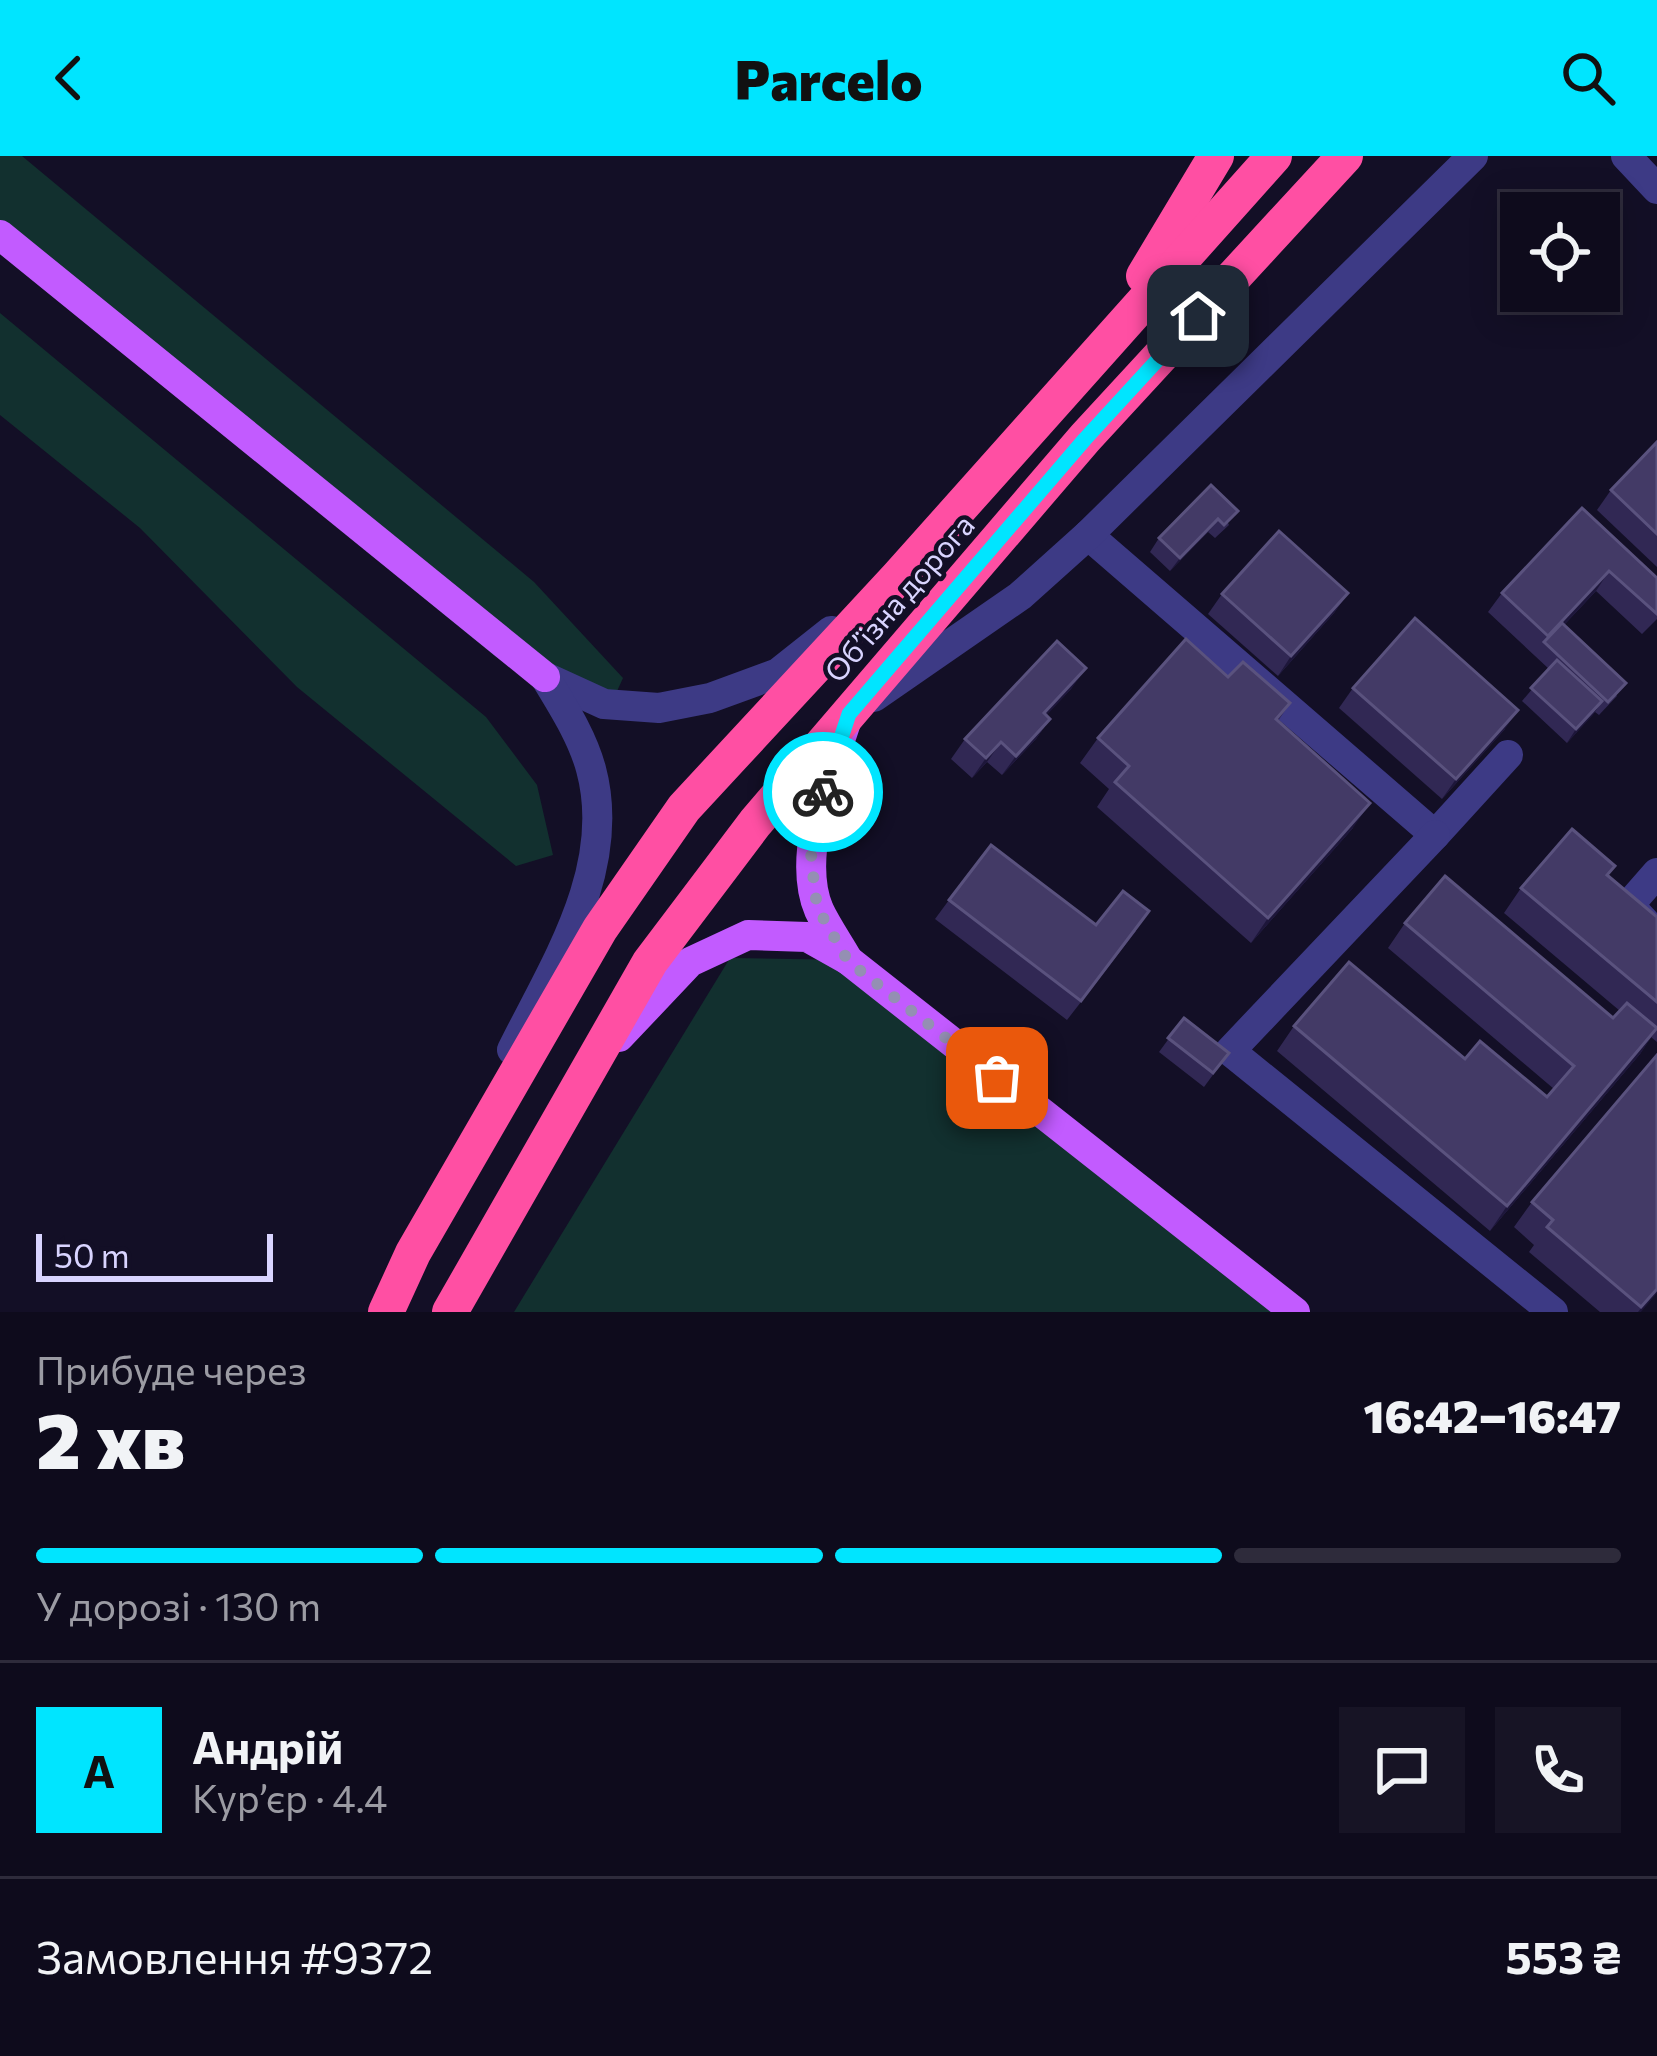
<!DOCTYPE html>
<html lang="uk">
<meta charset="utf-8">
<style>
:root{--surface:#0e0b1c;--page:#171425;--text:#f1f3f6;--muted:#9b9ba3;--line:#2e2b3b;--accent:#00e5ff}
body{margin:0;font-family:Commissioner,sans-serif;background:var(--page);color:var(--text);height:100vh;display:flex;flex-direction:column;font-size:45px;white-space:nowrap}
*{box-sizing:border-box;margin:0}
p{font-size:39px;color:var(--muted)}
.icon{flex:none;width:66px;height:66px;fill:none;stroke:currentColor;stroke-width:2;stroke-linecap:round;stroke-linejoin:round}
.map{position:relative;height:1156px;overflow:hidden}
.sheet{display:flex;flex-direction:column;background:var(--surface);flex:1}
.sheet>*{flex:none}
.buttons{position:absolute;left:1500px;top:36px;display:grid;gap:24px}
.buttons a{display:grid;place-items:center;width:120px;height:120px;border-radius:0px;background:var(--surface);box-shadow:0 6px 30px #0003,0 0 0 3px var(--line);font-size:60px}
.scale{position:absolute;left:36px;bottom:30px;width:237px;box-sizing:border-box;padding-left:12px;border:6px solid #d9d4ff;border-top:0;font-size:33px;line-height:42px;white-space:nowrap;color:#d9d4ff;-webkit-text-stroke:9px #130f26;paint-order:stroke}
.pin{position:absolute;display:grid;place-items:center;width:102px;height:102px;color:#fff;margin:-51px;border-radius:24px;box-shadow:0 6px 18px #0006}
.courier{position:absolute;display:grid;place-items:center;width:120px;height:120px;margin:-60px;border:9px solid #00e5ff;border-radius:50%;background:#fff;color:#222;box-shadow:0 3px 15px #0007}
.head em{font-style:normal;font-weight:800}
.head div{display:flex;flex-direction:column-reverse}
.head{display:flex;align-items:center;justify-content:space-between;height:204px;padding:0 36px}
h1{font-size:78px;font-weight:800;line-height:90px}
.bar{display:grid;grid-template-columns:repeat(4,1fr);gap:18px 12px;align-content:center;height:144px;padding:0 36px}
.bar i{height:15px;border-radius:9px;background:var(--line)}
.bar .on{background:var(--accent)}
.bar p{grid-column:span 4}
.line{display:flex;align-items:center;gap:30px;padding:0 36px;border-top:3px solid var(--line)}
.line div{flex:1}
.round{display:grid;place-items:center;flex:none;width:126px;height:126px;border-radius:0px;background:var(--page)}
header{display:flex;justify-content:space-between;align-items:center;height:156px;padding:0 36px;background:var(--accent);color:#111;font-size:54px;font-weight:800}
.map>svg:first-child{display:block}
.green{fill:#12302f}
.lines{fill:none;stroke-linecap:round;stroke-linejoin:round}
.minor{stroke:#3d3a85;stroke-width:30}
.major{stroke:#c25bff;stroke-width:30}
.highway{stroke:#ff4fa3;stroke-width:36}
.wall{fill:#312854}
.shaded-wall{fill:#1d163a}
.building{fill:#433a66;stroke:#5a527e;stroke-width:3}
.done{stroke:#948fb3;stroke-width:12;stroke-dasharray:0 21.6}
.route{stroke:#00e5ff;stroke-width:15}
.labels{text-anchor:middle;stroke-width:9;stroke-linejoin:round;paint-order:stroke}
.street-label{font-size:30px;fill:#d9d4ff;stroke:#130f26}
</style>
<header><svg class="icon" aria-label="back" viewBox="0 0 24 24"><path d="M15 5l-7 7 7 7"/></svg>Parcelo<svg class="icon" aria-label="search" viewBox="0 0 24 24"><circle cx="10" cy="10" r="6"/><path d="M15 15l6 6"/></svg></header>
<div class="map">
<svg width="1657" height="1156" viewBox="0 0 1657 1156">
<rect width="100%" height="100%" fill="#130f26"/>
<g class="green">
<polygon points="0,0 22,0 534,426 623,522 608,555 496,501 0,95"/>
<polygon points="0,157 486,561 537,629 553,699 516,710 297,531 140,372 0,259"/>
<polygon points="730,802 848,804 1295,1156 514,1156"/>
</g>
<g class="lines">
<g class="minor">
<polyline points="1626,0 1657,33"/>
<polyline points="1088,379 1435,679 1508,599"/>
<polyline points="545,521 604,548 659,552 710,542 778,517 831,475"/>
<polyline points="874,541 1020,440 1088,379 1473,0"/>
<polyline points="1435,679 1230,895 1553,1156"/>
<polyline points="1657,717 1629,749 1657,779"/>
<path d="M512,894C554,809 618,713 591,613C582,580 563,551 545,521"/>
</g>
<g class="major">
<polyline points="0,79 545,521"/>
<path d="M846,566C829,618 796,701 819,754C827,771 839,788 848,804"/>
<polyline points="619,881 690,806 748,779 807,781 848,804 1295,1156"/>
</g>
<g class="highway">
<polyline points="1144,120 1216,0"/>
<polyline points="386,1156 413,1097 600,773 684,652 898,421 1274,0"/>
<polyline points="450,1156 650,806 755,667 1085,282 1345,0"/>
</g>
</g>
<g class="wall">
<polygon points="1657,286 1657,411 1597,354 1611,334"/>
<polygon points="1211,329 1229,369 1215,382 1208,376 1170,415 1150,396 1159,382"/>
<polygon points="1582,352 1657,422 1657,463 1642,478 1596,435 1564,469 1617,540 1599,559 1595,556 1567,587 1522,545 1549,513 1488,456 1502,437"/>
<polygon points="1348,437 1334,457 1278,520 1208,458 1222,438"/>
<polygon points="1072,532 1046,559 1050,563 1036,583 1002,619 987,606 972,622 951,603 965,583"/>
<polygon points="1353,532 1505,573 1442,643 1339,552"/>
<polygon points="1290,547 1278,565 1353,672 1251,787 1097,651 1109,633 1080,607 1098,582"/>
<polygon points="1608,720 1657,761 1657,886 1651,881 1640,898 1490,1075 1277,895 1294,870 1465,903 1547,941 1554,933 1388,792 1405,767 1613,862 1620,855 1504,757 1521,732"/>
<polygon points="949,744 1096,769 1136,775 1067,864 935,763"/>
<polygon points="1184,862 1229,897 1204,931 1159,896"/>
<polygon points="1657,899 1641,1156 1600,1156 1529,1096 1534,1089 1514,1071 1532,1046"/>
</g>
<g class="shaded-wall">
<polygon points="1218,363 1208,376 1170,415 1180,402"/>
<polygon points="1609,415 1596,435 1546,488 1544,486 1548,480"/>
<polygon points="1348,437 1334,457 1278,520 1291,500"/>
<polygon points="1086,512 1072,532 1030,577 1044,557"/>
<polygon points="1602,545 1593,559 1567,587 1576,573"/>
<polygon points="1518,554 1505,573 1442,643 1456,623"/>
<polygon points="1050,563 1036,583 1002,619 1016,600"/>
<polygon points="1001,586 987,606 972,622 986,602"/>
<polygon points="1370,647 1353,672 1251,787 1268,762"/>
<polygon points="1657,873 1640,898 1490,1075 1507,1050"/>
<polygon points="1657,1133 1657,1137 1641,1156 1638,1156"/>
</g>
<g class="building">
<polygon points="1657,286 1657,378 1611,334"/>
<polygon points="1211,329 1238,355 1224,369 1218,363 1180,402 1159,382"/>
<polygon points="1582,352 1657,422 1657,458 1609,415 1548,480 1502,437"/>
<polygon points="1279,375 1348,437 1291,500 1222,438"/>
<polygon points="1415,462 1518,554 1456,623 1353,532"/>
<polygon points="1562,467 1626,527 1608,546 1544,486"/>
<polygon points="1186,483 1228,521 1243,506 1290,547 1276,563 1370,647 1268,762 1115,626 1129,610 1098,582"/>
<polygon points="1057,485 1086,512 1044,557 1050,563 1016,600 1001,586 986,602 965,583"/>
<polygon points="1557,504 1602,545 1576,573 1531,532"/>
<polygon points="1572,673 1615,710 1607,719 1657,761 1657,846 1521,732"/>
<polygon points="991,689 1096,769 1123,735 1149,755 1081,845 949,744"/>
<polygon points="1445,720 1613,862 1627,847 1657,872 1507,1050 1294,870 1349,806 1465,903 1480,885 1547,941 1574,910 1405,767"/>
<polygon points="1184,862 1229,897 1213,917 1168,882"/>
<polygon points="1657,899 1657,1133 1641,1151 1547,1071 1553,1064 1532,1046"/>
</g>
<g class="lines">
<polyline class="done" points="823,636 811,701 817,751 848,805 997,922"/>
<polyline class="route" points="823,636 849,558 1085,283 1198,160"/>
</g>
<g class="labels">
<g class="street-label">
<text transform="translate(900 443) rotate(-49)" y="10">Обʼїзна дорога</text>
</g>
</g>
</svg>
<div class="buttons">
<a><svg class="icon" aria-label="locate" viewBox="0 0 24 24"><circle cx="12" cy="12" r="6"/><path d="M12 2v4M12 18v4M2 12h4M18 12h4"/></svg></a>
</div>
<div class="scale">50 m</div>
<div class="pin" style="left:997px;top:922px;background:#ea580c"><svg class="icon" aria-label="bag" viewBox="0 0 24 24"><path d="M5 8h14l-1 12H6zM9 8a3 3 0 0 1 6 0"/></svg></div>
<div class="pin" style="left:1198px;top:160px;background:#1f2937"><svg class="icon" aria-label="home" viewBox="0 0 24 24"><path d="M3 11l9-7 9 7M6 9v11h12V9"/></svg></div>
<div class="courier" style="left:823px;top:636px"><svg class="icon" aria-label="bike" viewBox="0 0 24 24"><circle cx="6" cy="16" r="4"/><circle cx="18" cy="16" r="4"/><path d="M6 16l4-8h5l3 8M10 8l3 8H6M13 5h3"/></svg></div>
</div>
<section class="sheet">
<div class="head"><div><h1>2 хв</h1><p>Прибуде через</p></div><em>16:42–16:47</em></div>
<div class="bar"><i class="on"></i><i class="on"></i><i class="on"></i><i></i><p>У дорозі · 130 m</p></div>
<div class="line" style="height:216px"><b class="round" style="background:var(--accent);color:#111">А</b><div><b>Андрій</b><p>Кур’єр · 4.4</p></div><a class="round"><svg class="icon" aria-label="chat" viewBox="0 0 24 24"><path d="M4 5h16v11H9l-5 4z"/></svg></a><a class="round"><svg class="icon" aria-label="phone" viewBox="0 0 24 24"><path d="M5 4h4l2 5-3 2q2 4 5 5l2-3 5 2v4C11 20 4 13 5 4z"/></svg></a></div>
<div class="line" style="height:156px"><div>Замовлення #9372</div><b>553 ₴</b></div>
</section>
